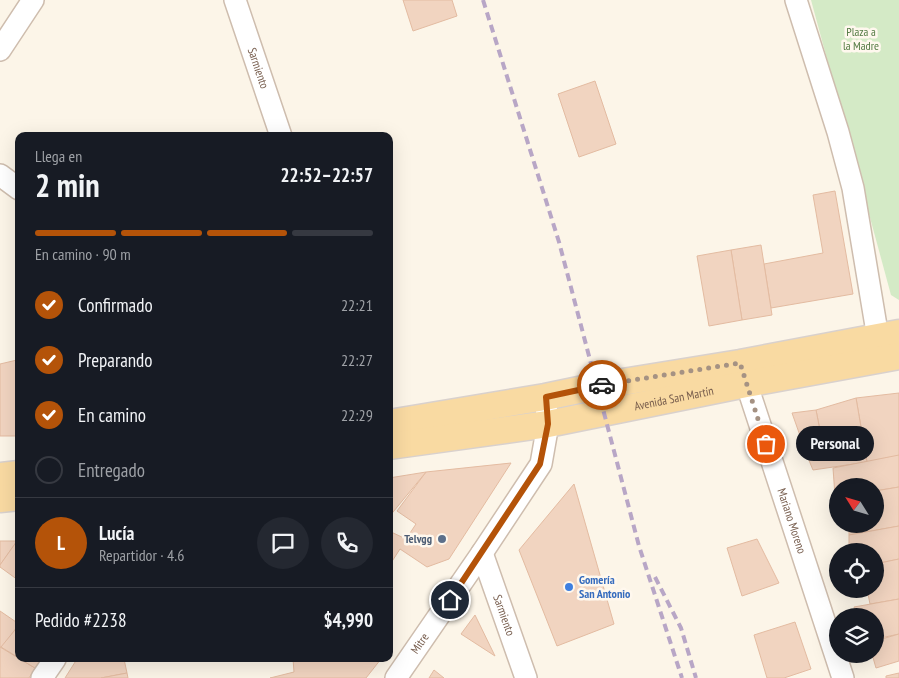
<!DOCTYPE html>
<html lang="es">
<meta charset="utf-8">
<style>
:root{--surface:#171b24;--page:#242831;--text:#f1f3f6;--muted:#9ea1a6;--line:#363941;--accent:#b45309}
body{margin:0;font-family:"PT Sans Narrow",sans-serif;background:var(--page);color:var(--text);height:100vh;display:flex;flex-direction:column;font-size:19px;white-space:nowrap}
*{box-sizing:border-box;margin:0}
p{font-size:16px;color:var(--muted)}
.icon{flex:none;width:28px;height:28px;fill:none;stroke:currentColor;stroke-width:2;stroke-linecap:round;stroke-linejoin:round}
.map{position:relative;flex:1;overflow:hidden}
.side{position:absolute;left:15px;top:132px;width:378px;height:530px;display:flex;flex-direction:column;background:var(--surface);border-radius:10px;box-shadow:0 5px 20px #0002}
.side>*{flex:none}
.needle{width:32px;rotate:307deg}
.tools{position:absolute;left:829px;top:478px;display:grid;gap:10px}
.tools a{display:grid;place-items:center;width:55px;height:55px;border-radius:50%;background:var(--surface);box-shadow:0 5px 20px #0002;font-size:25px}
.pin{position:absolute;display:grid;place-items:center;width:42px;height:42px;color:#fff;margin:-21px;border:2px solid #fff;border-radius:50%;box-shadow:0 1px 5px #0007}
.courier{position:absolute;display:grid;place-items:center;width:50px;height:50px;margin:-25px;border:4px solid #b45309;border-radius:50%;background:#fff;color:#222;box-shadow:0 1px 6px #0007}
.bubble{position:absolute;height:35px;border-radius:18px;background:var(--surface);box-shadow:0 5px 20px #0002;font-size:16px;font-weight:700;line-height:35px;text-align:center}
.headline em{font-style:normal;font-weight:700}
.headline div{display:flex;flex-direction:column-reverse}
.headline{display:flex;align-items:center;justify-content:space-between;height:85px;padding:0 20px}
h1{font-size:32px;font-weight:700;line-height:38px}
.bar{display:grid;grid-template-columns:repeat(4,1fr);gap:8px 5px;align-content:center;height:60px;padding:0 20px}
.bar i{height:6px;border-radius:4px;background:var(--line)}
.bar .selected{background:var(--accent)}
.bar p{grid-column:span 4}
.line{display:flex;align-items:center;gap:12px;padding:0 20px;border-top:1px solid var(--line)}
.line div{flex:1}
.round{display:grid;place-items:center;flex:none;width:52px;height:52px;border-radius:26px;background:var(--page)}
ol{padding:0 20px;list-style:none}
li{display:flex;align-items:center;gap:15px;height:55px}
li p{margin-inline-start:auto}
li .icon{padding:5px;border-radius:50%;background:var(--accent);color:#fff;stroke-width:4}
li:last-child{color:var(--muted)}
li i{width:28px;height:28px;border:2px solid var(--line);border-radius:50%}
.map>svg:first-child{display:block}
.green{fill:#d4eac6}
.building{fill:#f1d4c0;stroke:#e3bba1}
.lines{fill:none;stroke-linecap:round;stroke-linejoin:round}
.minor-casing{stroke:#cebdae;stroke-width:24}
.major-casing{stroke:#d9d1cd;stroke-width:29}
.minor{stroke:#fff;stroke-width:21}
.major{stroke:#f9daa2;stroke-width:26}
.rail{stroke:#b8a6c6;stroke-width:4;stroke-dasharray:8 5;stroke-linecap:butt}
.done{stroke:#a59283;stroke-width:5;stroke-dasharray:0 9}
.route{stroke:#b45309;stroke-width:6}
.service-dot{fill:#5c6f8a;stroke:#fff8ee;stroke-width:2}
.shop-dot{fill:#3f7fe0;stroke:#fff8ee;stroke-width:2}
.labels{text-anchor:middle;stroke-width:5;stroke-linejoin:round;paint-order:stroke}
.park-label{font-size:12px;fill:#547b44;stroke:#fff8ee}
.street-label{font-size:12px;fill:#765c4c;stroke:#fff8ee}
.service-label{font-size:12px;font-weight:bold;fill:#4e5e75;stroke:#fff8ee;text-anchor:end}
.shop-label{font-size:12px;font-weight:bold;fill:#366cbe;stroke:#fff8ee;text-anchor:start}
</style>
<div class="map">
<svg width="899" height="678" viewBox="0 0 899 678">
<rect width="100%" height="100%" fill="#fcf5e8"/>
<polygon class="green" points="811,0 899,0 899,300 891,295"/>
<g class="building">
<polygon points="403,0 452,0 457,16 413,31"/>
<polygon points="595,81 616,144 579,157 558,94"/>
<polygon points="835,191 853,294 771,308 764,264 823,253 813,195"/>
<polygon points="761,245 772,315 742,320 731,250"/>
<polygon points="731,250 742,320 709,326 697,256"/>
<polygon points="17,360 19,436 0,436 0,364"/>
<polygon points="899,393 899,456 867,462 856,398"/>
<polygon points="856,398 867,462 813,470 808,458 825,456 816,410"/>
<polygon points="816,410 825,456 808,458 792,413"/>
<polygon points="899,455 899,487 875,491 875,486 838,486 838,496 835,496 833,468"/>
<polygon points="511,463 449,559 427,567 400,549 389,566 389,531 406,539 416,524 397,511 426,472"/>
<polygon points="426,472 389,517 389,478"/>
<polygon points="574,484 614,624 557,646 519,550"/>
<polygon points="899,487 899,526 849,535 849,524 875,524 875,491"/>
<polygon points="899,526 899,559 875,564 875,551 849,551 849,535"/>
<polygon points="757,539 779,583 742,596 727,548"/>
<polygon points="0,541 17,541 0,565"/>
<polygon points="17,541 19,541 18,580 0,567 0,565"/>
<polygon points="899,559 899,599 870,604 867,589 875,589 875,564"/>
<polygon points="899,599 899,634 876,639 875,616 856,616 854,607"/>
<polygon points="0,611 19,624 2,648 0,647"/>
<polygon points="475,615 495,656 461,634"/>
<polygon points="795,622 811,669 784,678 767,678 754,635"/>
<polygon points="19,625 19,658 1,647"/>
<polygon points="899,634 899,661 876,668 872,654 875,654 875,641"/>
<polygon points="0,647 35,668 29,678 0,678"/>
<polygon points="20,659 41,659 35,668"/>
<polygon points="77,659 124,659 127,673 101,678 65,678"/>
<polygon points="293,659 381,659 366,678 270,678 294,672"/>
<polygon points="434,670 444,678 429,678"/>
<polygon points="127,673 128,678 101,678"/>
<polygon points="899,673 899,678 886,678 886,676"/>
</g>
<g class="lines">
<defs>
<g id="minor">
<path id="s1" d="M235,0L281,136"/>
<polyline points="796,0 838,132 853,188 878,338"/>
<polyline points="0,50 33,0"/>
<polyline points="0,175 19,189"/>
<path id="s2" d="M742,370L843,678"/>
<path id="s3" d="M482,553L526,678"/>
<polyline points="42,678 55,659"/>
<path id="s4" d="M396,678L482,553L541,464L548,424L545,397"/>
</g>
<g id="major">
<polyline points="389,423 545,397 598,386 740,363 899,333"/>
<path id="s5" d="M389,446L548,424L746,384L899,356"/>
<polyline points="0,476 19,474"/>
<polyline points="0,499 19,497"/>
</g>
</defs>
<use href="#minor" class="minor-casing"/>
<use href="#major" class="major-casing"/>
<use href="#minor" class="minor"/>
<use href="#major" class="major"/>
<g class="rail">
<polyline points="483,0 559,242 639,546 682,678"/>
<polyline points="655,577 681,628 696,678"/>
</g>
</g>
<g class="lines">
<polyline class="done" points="602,385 740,363 766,444"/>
<polyline class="route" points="450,600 540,464 548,424 546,397 602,385"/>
</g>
<circle class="service-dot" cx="442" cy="539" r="5"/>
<circle class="shop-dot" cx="569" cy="587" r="5"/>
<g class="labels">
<g class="park-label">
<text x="861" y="36">Plaza a<tspan x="861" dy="14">la Madre</tspan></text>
</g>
<g class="street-label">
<text dy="4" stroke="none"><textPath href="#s1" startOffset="72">Sarmiento</textPath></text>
<text dy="4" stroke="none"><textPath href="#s5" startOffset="289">Avenida San Martín</textPath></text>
<text dy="4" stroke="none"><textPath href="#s2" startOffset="159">Mariano Moreno</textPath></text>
<text dy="4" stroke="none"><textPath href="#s3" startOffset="66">Sarmiento</textPath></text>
<text dy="4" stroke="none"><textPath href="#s4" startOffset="42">Mitre</textPath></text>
</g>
<g class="service-label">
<text x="432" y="543">Telvgg</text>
</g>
<g class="shop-label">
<text x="579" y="584">Gomería<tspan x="579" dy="14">San Antonio</tspan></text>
</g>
</g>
</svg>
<div class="tools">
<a><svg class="needle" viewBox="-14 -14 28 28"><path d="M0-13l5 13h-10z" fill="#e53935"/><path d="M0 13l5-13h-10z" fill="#9ea1a6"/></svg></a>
<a><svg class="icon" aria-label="locate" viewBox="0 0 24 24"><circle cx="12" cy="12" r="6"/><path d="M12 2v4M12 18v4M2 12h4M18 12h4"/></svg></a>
<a><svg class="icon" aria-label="layers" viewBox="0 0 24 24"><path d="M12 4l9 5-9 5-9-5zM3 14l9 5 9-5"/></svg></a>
</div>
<div class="pin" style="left:766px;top:444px;background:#ea580c"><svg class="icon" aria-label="bag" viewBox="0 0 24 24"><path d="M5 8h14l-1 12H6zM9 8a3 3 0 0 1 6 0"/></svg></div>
<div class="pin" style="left:450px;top:600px;background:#1f2937"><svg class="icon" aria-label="home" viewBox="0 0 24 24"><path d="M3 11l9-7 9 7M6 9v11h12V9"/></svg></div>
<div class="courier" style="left:602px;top:385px"><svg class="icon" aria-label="car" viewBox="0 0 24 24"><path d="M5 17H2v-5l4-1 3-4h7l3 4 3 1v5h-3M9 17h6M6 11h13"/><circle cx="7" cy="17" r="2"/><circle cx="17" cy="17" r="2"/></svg></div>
<div class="bubble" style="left:796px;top:426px;width:78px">Personal</div>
<section class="side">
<div class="headline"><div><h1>2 min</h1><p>Llega en</p></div><em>22:52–22:57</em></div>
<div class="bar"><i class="selected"></i><i class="selected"></i><i class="selected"></i><i></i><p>En camino · 90 m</p></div>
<ol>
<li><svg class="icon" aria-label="check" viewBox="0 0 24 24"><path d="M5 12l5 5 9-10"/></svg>Confirmado<p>22:21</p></li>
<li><svg class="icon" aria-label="check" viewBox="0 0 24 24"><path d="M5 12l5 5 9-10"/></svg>Preparando<p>22:27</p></li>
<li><svg class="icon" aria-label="check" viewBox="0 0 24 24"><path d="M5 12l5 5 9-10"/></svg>En camino<p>22:29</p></li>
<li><i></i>Entregado</li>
</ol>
<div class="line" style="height:90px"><b class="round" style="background:var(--accent);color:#fff">L</b><div><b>Lucía</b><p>Repartidor · 4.6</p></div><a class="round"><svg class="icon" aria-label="chat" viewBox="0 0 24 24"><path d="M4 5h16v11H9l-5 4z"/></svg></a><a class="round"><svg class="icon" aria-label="phone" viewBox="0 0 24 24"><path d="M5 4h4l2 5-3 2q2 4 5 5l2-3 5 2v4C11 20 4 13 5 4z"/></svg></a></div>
<div class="line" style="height:65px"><div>Pedido #2238</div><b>$4,990</b></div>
</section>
</div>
